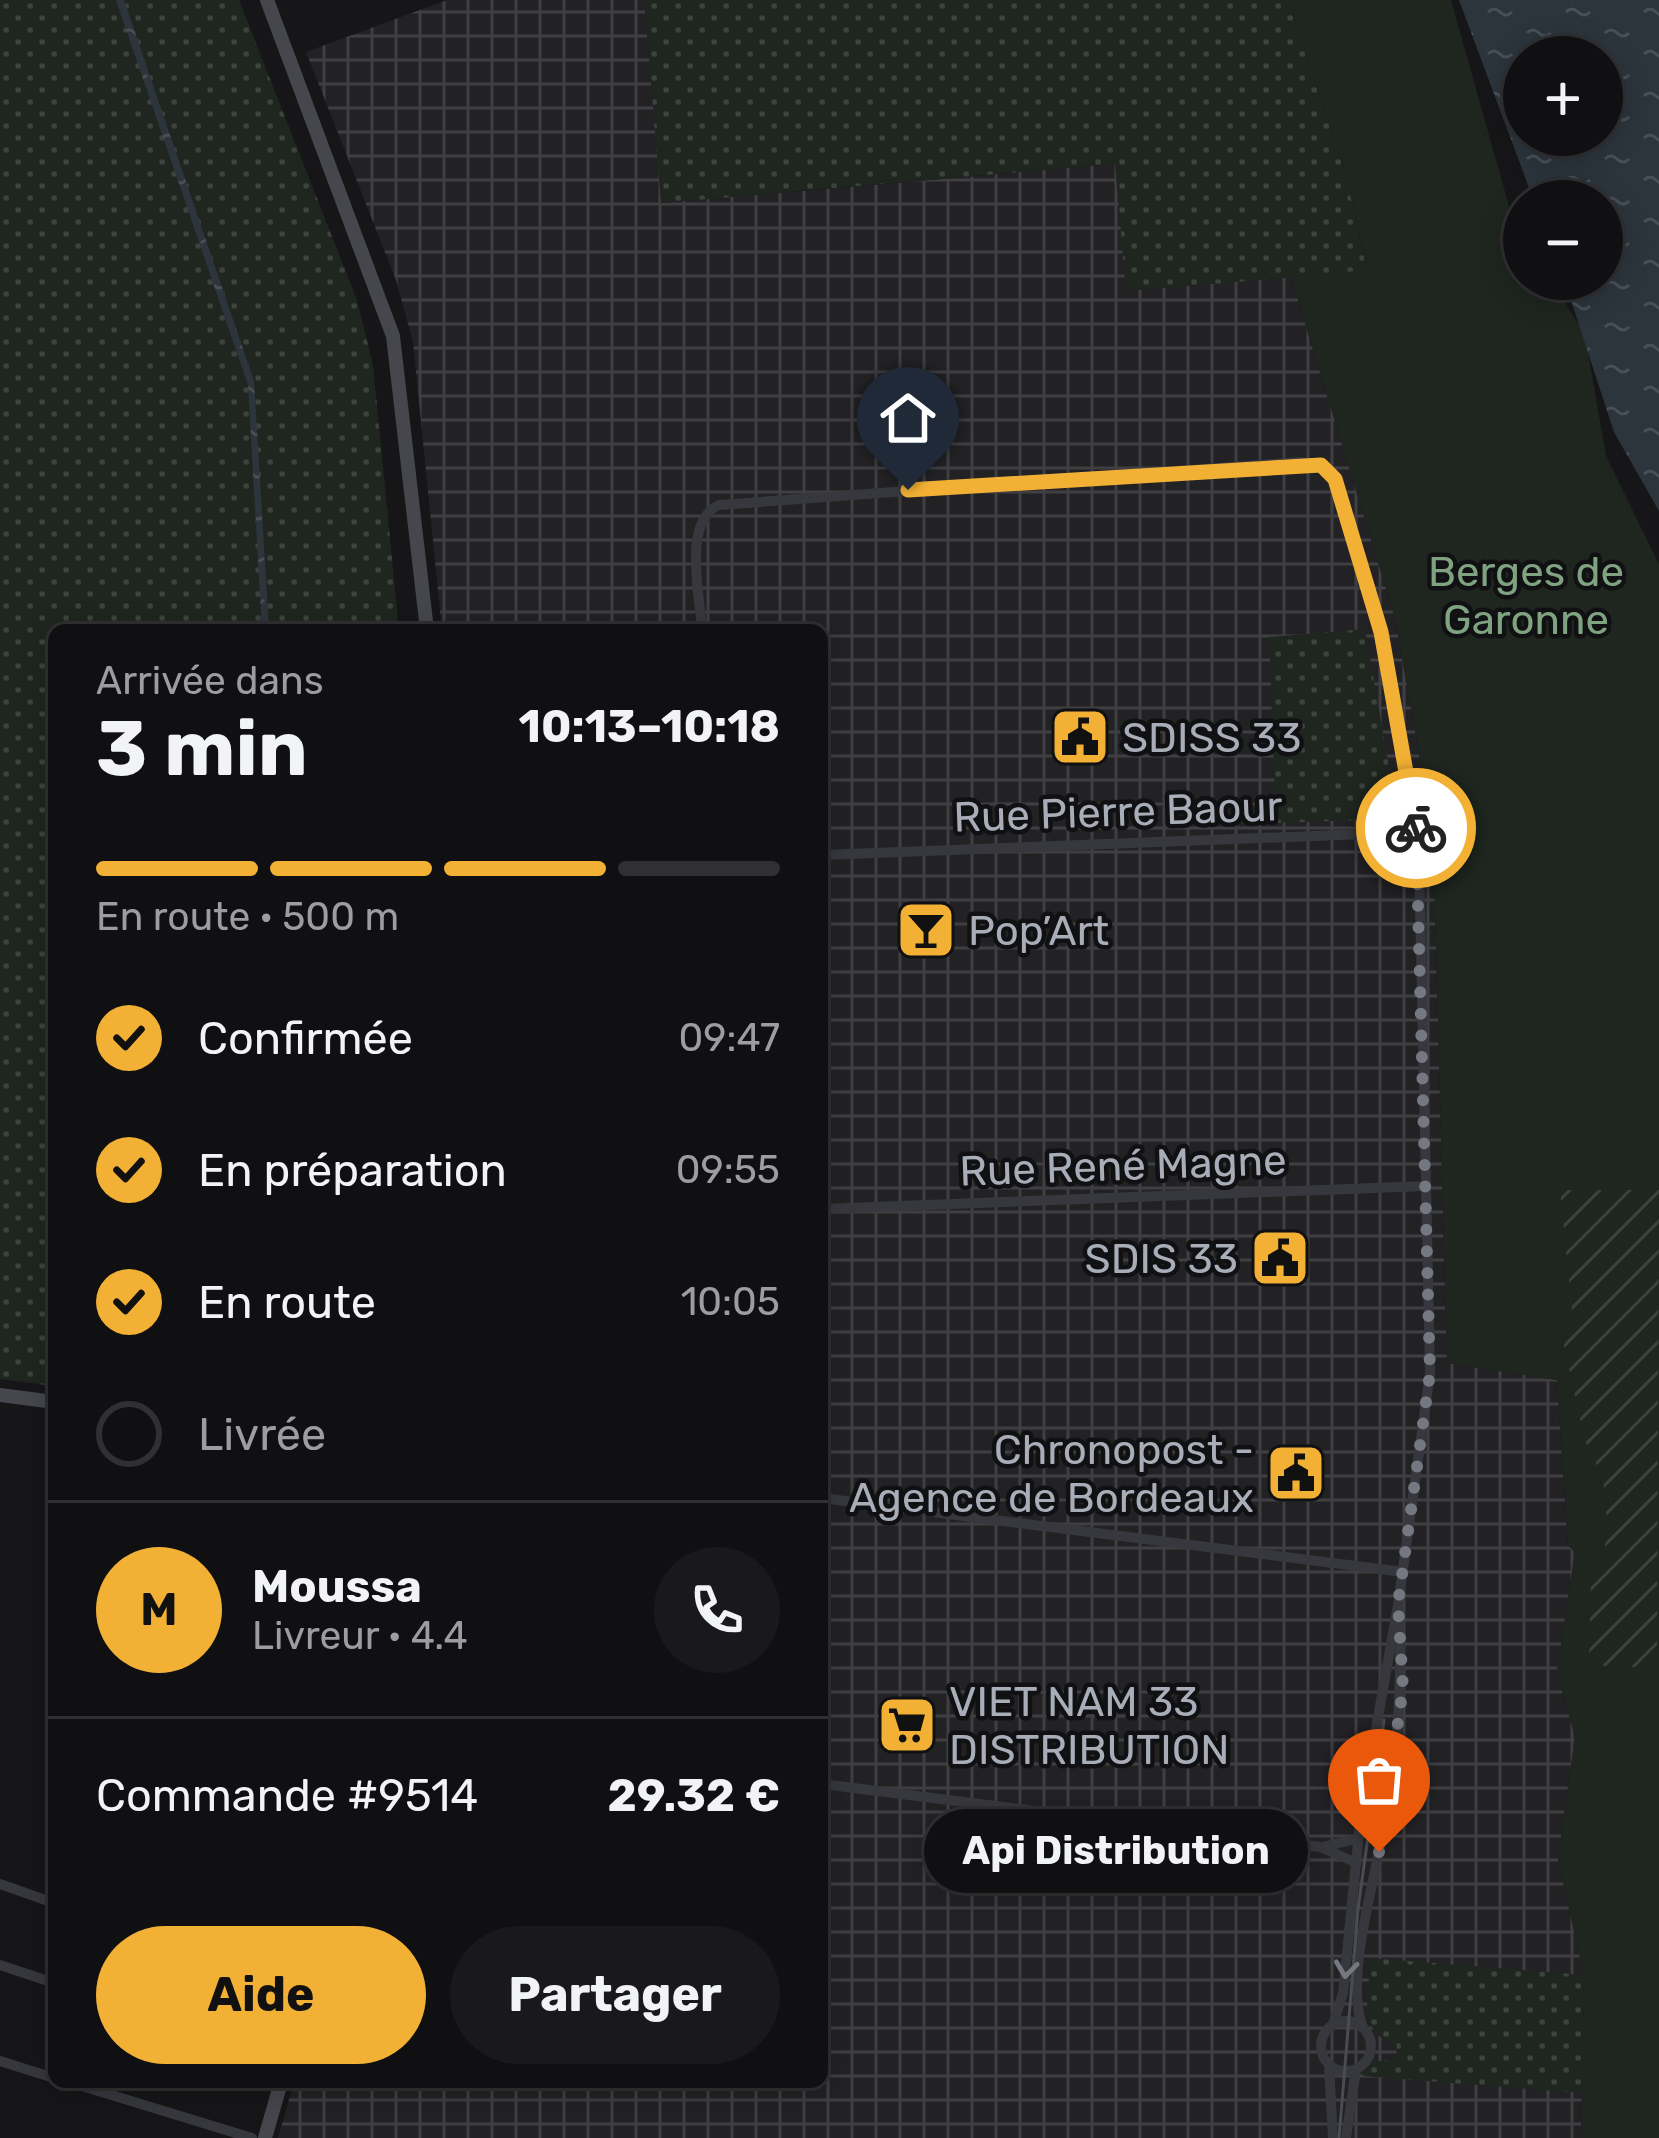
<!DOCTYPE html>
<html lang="fr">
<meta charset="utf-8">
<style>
:root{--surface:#101012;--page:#19191b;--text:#f1f3f6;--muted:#9c9d9f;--line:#303032;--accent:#f2b134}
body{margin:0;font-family:Rubik,sans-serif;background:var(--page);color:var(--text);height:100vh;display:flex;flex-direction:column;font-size:45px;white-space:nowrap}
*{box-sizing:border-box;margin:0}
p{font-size:39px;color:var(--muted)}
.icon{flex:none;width:66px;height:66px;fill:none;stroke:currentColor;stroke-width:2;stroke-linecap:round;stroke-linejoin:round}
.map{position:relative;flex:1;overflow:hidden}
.details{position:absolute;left:48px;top:624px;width:780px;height:1464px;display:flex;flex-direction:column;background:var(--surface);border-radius:18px;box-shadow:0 6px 30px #0003,0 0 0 3px var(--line)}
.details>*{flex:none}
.fabs{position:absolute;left:1503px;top:36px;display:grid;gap:24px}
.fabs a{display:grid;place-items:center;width:120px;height:120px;border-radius:50%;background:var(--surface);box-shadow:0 6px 30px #0003,0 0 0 3px var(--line);font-size:60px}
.pin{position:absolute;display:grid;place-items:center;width:102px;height:102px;color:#fff;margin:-123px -51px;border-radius:50% 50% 50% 0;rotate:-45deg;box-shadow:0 0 12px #0007}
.pin .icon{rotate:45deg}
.courier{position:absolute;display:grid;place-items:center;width:120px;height:120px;margin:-60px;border:9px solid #f2b134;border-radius:50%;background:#fff;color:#222;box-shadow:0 3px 15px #0007}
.bubble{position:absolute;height:84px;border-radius:42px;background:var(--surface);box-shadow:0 6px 30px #0003,0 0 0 3px var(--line);font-size:39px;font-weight:700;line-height:84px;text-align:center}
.overview em{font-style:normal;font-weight:700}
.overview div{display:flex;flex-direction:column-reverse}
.overview{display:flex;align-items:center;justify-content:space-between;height:204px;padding:0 48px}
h1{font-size:78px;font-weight:700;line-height:90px}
.bar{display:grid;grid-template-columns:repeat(4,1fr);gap:18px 12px;align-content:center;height:144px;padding:0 48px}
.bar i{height:15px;border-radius:9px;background:var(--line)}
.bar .active{background:var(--accent)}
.bar p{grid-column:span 4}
.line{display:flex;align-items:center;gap:30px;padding:0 48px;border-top:3px solid var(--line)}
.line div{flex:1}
.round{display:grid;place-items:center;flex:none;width:126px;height:126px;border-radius:63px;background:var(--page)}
ol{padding:0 48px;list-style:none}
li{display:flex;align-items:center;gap:36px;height:132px}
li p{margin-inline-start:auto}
li .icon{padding:12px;border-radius:50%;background:var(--accent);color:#111;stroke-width:4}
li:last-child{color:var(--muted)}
li i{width:66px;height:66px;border:6px solid var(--line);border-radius:50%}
.button{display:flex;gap:24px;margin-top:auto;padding:24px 48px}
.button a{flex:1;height:138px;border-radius:72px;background:var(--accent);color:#111;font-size:48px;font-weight:700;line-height:138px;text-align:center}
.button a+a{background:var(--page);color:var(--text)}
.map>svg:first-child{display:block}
.industrial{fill:url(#industrial-grid)}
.grass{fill:url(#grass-dots)}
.park{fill:#1e261f}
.garden{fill:url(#garden-furrows)}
.water{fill:url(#water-ripples);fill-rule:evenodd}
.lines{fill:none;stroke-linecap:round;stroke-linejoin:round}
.street{stroke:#37383d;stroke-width:10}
.secondary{stroke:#45474d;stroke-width:14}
.tram{stroke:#4a4c52;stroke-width:3}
.oneway{stroke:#757881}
.done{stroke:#757880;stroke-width:12;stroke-dasharray:0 21.6}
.route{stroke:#f2b134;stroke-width:15}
.labels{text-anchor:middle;stroke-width:9;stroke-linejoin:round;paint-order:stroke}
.park-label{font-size:42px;fill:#7fa381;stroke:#111113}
.poi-label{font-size:42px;fill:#a8adb8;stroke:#111113;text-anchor:start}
.street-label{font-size:42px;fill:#a8adb8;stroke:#111113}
</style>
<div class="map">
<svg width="1659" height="2138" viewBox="0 0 1659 2138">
<defs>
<pattern id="industrial-grid" width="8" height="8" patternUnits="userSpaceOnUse" patternTransform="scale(3)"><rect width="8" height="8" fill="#222225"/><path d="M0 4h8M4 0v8" fill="none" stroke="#3f3f43"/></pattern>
<pattern id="grass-dots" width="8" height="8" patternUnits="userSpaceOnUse" patternTransform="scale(3)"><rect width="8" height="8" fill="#1e261f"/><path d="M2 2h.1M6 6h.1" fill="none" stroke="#3c433d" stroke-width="1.8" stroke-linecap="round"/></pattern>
<pattern id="garden-furrows" width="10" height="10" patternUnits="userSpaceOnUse" patternTransform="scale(3)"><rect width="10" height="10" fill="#1e261f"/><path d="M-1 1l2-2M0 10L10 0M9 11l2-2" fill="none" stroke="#3c433d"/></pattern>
<pattern id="water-ripples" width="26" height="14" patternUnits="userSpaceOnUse" patternTransform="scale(3)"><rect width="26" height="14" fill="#2c353c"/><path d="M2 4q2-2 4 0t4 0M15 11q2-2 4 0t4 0" fill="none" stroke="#485056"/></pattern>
</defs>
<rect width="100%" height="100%" fill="#161618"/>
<polygon class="industrial" points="447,0 644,0 662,203 1116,164 1126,291 1291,277 1395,618 1433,832 1447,1363 1557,1380 1568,1545 1575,1552 1557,1672 1575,1737 1558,1859 1584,1975 1581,2138 278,2138 294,2082 822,2082 822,630 442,630 413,342 396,280 306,52"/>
<g class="grass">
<polygon points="0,0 239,0 357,300 373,365 399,630 54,630 54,1386 0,1379"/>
<polygon points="644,0 1289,0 1346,174 1367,271 1126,291 1115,164 661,203"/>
<polygon points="1365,629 1396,808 1388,819 1276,823 1269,637"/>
<path d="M1371,1958L1584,1975L1582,2093L1363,2076L1374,2062L1396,2059L1397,2045C1355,2033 1369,1994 1371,1958Z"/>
</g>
<polygon class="park" points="1289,0 1451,0 1511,213 1524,235 1524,279 1551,279 1585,335 1606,456 1659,564 1659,2138 1581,2138 1584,1976 1558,1859 1575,1737 1557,1672 1575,1552 1568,1545 1557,1380 1447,1363 1433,832 1395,618 1291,277 1367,270 1346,174"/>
<polygon class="garden" points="1560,1190 1659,1190 1657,1668 1589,1665 1591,1577 1605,1548 1607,1521 1603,1478 1585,1441 1564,1346 1572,1309"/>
<g class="water">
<polygon points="116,0 124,0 254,381 269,630 262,630 248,385"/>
<path d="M1459,0H1659V511L1614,432L1564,279H1602V201H1534ZM1602,57V135H1524V57Z"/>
</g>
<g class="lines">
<g class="street">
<path d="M702,630C700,596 682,521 719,505L1299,462L1321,465L1335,479L1381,632L1419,857L1430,1373L1398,1605L1361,1813L1343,1993L1333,2025"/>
<polyline points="822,855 1416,832"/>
<polyline points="822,1209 1426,1186"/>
<polyline points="822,1498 1403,1572"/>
<polyline points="822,1784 1320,1847 1357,1863"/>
<polyline points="1323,1847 1359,1838"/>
<polyline points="0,1884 54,1903"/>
<polyline points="0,1965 54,1983"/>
<circle cx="1346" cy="2046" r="25"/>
<path d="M1363,2028C1343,1978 1378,1870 1386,1816C1397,1750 1403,1688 1399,1622"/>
<polyline points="0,2061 54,2078"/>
<polyline points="1329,2065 1333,2138"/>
<polyline points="69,2082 252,2138"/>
<polyline points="1346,2138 1356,2069"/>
</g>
<g class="secondary">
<polyline points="267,0 393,336 427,630"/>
<polyline points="0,1395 54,1402"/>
<polyline points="265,2138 281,2082"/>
</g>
<polyline class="tram" points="1339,2138 1358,1909 1384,1720"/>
</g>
<defs><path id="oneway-chevron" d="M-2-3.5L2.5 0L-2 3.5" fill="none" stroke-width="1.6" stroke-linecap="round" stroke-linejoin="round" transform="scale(3)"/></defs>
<use class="oneway" href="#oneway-chevron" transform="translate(1346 1969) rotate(97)"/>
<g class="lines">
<polyline class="done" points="1379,1852 1403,1688 1398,1604 1430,1373 1416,828"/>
<polyline class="route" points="908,490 1321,465 1335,479 1381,632 1416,828"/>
</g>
<defs>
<symbol id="civic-square" viewBox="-11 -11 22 22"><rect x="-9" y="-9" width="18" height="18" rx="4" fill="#f2b134" stroke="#111113"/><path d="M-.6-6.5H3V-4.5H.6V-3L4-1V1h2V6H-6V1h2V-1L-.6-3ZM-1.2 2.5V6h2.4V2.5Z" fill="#111"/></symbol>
<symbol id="bar-square" viewBox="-11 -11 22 22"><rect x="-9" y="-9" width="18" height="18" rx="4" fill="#f2b134" stroke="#111113"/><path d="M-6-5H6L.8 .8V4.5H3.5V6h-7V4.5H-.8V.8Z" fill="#111"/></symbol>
<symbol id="supermarket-square" viewBox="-11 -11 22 22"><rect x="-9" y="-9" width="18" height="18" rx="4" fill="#f2b134" stroke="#111113"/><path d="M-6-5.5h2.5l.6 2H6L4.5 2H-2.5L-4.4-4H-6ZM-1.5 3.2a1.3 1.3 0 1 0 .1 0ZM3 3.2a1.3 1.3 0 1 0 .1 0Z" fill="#111"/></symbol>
</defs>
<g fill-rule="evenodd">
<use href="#civic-square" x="1047" y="704" width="66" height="66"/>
<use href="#bar-square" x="893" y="897" width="66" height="66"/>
<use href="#civic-square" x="1247" y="1225" width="66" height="66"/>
<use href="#civic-square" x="1263" y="1440" width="66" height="66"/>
<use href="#supermarket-square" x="874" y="1692" width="66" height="66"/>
</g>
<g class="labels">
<g class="park-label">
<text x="1526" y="586">Berges de<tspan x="1526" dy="48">Garonne</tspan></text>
</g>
<g class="poi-label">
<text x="1122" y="752">SDISS 33</text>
<text x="968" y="945">Pop’Art</text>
<text x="1238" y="1273" text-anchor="end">SDIS 33</text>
<text x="1254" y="1464" text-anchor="end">Chronopost -<tspan x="1254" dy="48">Agence de Bordeaux</tspan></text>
<text x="949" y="1716">VIET NAM 33<tspan x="949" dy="48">DISTRIBUTION</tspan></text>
</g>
<g class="street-label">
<text transform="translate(1118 811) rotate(-2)" y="15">Rue Pierre Baour</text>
<text transform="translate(1123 1165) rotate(-2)" y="15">Rue René Magne</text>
</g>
</g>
</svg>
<div class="fabs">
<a>+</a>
<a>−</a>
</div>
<div class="pin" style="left:1379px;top:1852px;background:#ea580c"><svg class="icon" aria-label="bag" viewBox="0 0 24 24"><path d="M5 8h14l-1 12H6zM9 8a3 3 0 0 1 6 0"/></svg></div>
<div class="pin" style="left:908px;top:490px;background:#1f2937"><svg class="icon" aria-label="home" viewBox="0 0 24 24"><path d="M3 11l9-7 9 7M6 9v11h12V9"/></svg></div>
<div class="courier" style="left:1416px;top:828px"><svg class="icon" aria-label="bike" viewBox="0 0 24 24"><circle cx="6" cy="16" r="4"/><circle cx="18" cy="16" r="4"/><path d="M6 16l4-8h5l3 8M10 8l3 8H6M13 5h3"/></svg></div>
<div class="bubble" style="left:924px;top:1809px;width:384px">Api Distribution</div>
<section class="details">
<div class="overview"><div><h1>3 min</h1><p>Arrivée dans</p></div><em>10:13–10:18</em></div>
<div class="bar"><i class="active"></i><i class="active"></i><i class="active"></i><i></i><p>En route · 500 m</p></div>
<ol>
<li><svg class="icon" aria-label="check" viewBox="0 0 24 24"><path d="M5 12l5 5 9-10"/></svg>Confirmée<p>09:47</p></li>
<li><svg class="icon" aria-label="check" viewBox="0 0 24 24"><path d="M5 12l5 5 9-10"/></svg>En préparation<p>09:55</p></li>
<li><svg class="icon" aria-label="check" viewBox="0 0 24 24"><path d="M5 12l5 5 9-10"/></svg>En route<p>10:05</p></li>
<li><i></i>Livrée</li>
</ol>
<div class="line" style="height:216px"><b class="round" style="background:var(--accent);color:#111">M</b><div><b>Moussa</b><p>Livreur · 4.4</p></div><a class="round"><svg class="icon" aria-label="phone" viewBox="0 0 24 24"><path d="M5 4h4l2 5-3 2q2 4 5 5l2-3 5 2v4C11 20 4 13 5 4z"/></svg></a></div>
<div class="line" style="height:156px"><div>Commande #9514</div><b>29.32 €</b></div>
<div class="button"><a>Aide</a><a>Partager</a></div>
</section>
</div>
